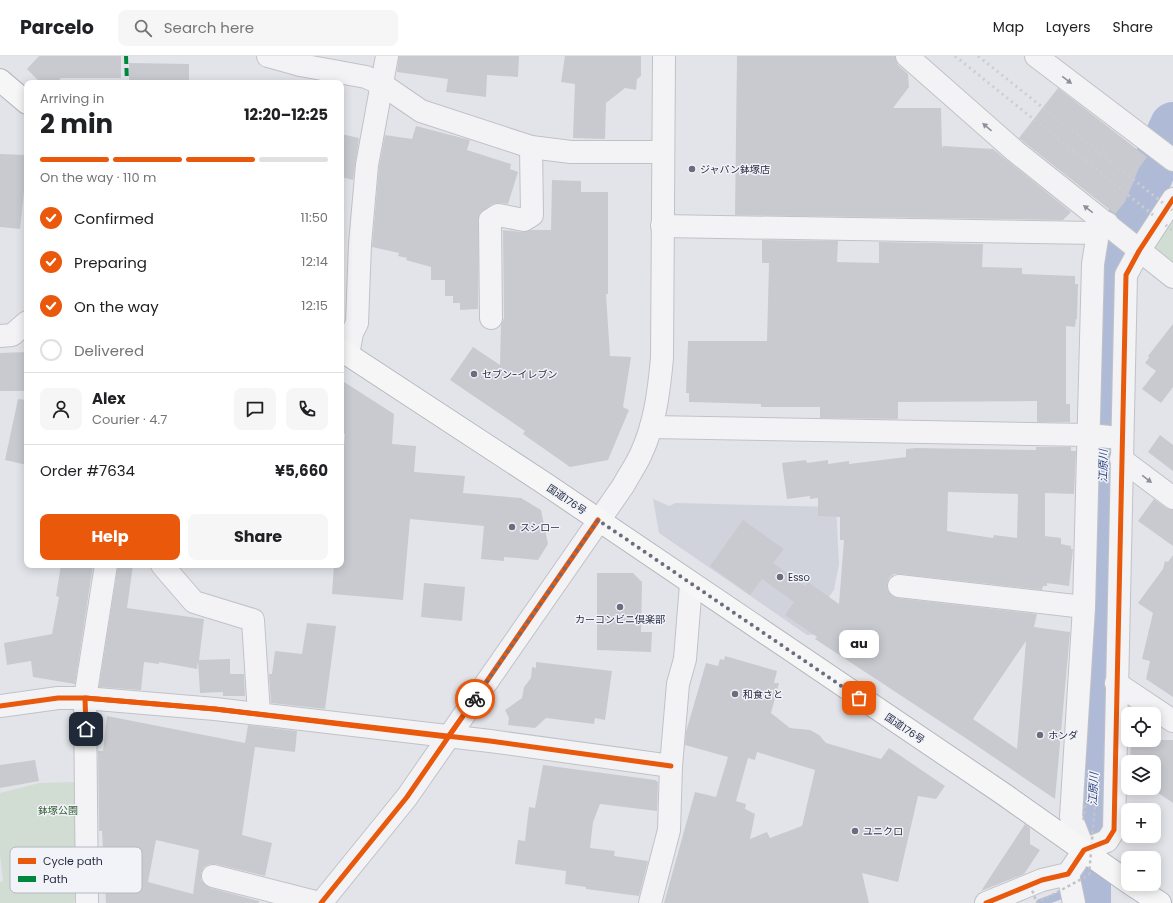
<!DOCTYPE html>
<meta charset="utf-8">
<style>
:root{--surface:#fff;--page:#f6f6f6;--text:#202124;--muted:#757577;--line:#e0e0e0;--accent:#ea580c}
body{margin:0;font-family:Poppins,"Noto Sans JP",sans-serif;background:var(--page);color:var(--text);height:100vh;display:flex;flex-direction:column;font-size:15px;white-space:nowrap}
*{box-sizing:border-box;margin:0}
p{font-size:13px;color:var(--muted)}
.icon{flex:none;width:22px;height:22px;fill:none;stroke:currentColor;stroke-width:2;stroke-linecap:round;stroke-linejoin:round}
.map{position:relative;flex:1;overflow:hidden}
.drawer{position:absolute;left:24px;top:24px;width:320px;height:488px;display:flex;flex-direction:column;background:var(--surface);border-radius:8px;box-shadow:0 2px 10px #0003}
.drawer>*{flex:none}
.tools{position:absolute;left:1121px;top:651px;display:grid;gap:8px}
.tools a{display:grid;place-items:center;width:40px;height:40px;border-radius:8px;background:var(--surface);box-shadow:0 2px 10px #0003;font-size:20px}
.pin{position:absolute;display:grid;place-items:center;width:34px;height:34px;color:#fff;margin:-17px;border-radius:8px;box-shadow:0 2px 6px #0006}
.courier{position:absolute;display:grid;place-items:center;width:40px;height:40px;margin:-20px;border:3px solid #ea580c;border-radius:50%;background:#fff;color:#222;box-shadow:0 1px 5px #0007}
.bubble{position:absolute;height:28px;border-radius:8px;background:var(--surface);box-shadow:0 2px 10px #0003;font-size:13px;font-weight:700;line-height:28px;text-align:center}
.head em{font-style:normal;font-weight:700}
.head div{display:flex;flex-direction:column-reverse}
.head{display:flex;align-items:center;justify-content:space-between;height:68px;padding:0 16px}
h1{font-size:26px;font-weight:700;line-height:30px}
.bar{display:grid;grid-template-columns:repeat(4,1fr);gap:6px 4px;align-content:center;height:48px;padding:0 16px}
.bar i{height:5px;border-radius:3px;background:var(--line)}
.bar .on{background:var(--accent)}
.bar p{grid-column:span 4}
.line{display:flex;align-items:center;gap:10px;padding:0 16px;border-top:1px solid var(--line)}
.line div{flex:1}
.round{display:grid;place-items:center;flex:none;width:42px;height:42px;border-radius:8px;background:var(--page)}
ol{padding:0 16px;list-style:none}
li{display:flex;align-items:center;gap:12px;height:44px}
li p{margin-inline-start:auto}
li .icon{padding:4px;border-radius:50%;background:var(--accent);color:#fff;stroke-width:4}
li:last-child{color:var(--muted)}
li i{width:22px;height:22px;border:2px solid var(--line);border-radius:50%}
.cta{display:flex;gap:8px;margin-top:auto;padding:8px 16px}
.cta a{flex:1;height:46px;border-radius:8px;background:var(--accent);color:#fff;font-size:16px;font-weight:700;line-height:46px;text-align:center}
.cta a+a{background:var(--page);color:var(--text)}
header{display:flex;align-items:center;gap:24px;box-sizing:border-box;height:56px;padding:0 20px;background:var(--surface);border-bottom:1px solid var(--line)}
header strong{font-size:19px}
nav{display:flex;gap:22px;margin-inline-start:auto;font-size:14px}
.search{width:280px;height:36px;background:var(--page);display:flex;align-items:center;gap:10px;box-sizing:border-box;padding:0 14px;border-radius:8px;color:var(--muted);font-size:15px}
.map>svg:first-child{display:block}
.built{fill:#d1d3dc}
.green{fill:#d1dcd3}
.lines{fill:none;stroke-linecap:round;stroke-linejoin:round}
.stream{stroke:#afbbd6;stroke-width:8}
.river{stroke:#afbbd6;stroke-width:46}
.building{fill:#c9cad0;fill-rule:evenodd}
.minor-casing{stroke:#c1c2c7;stroke-width:24}
.highway-casing{stroke:#b5b7be;stroke-width:24}
.minor{stroke:#f3f3f5;stroke-width:22}
.highway{stroke:#f6f6f7;stroke-width:22}
.rail{stroke:#cccdd0;stroke-width:3;stroke-dasharray:2 4;stroke-linecap:butt}
.path-bridge{stroke:#c1c3c9;stroke-width:2.5;stroke-dasharray:3 3;stroke-linecap:butt}
.quiet{stroke:#00873e;stroke-width:4;stroke-dasharray:8 4;stroke-linecap:butt}
.cycleway-casing{stroke:#f1f3f8;stroke-width:8}
.cycleway{stroke:#e8590c;stroke-width:5}
.oneway{fill:#8e909c}
.done{stroke:#696d7e;stroke-width:4;stroke-dasharray:0 7.2}
.route{stroke:#ea580c;stroke-width:5}
.poi-dot{fill:#696d7e;stroke:#f1f3f8;stroke-width:1.5}
.labels{text-anchor:middle;stroke-width:3;stroke-linejoin:round;paint-order:stroke}
.poi-label{font-size:10px;fill:#282d44;stroke:#f1f3f8;text-anchor:start}
.street-label{font-size:10px;fill:#282d44;stroke:#f1f3f8}
.park-label{font-size:10px;fill:#356134;stroke:#f1f3f8}
.water-label{font-size:11px;font-style:italic;fill:#2e437c;stroke:#f1f3f8}
.key{fill:#f1f3f8;stroke:#b5b8c2;stroke-width:1}
.key-label{font-size:11px;fill:#282d44}
</style>
<header>
<strong>Parcelo</strong>
<div class="search"><svg class="icon" aria-label="search" viewBox="0 0 24 24"><circle cx="10" cy="10" r="6"/><path d="M15 15l6 6"/></svg>Search here</div>
<nav><a>Map</a><a>Layers</a><a>Share</a></nav>
</header>
<div class="map">
<svg width="1173" height="847" viewBox="0 0 1173 847">
<rect width="100%" height="100%" fill="#e3e4e9"/>
<polygon class="built" points="653,443 669,450 676,447 836,451 839,508 834,534 823,549 826,578 807,579 659,477"/>
<g class="green">
<polygon points="1173,143 1173,221 1139,195"/>
<polygon points="75,726 77,834 74,847 0,847 0,826 3,825 0,798 0,737 39,727"/>
</g>
<g class="lines">
<polyline class="stream" points="1040,847 1088,829"/>
<g class="river">
<polyline points="1091,764 1099,616 1105,310 1112,203 1173,69"/>
<polyline points="1088,847 1088,826"/>
</g>
</g>
<g class="building">
<polygon points="39,0 121,0 121,22 61,22 56,27 41,27 27,13"/>
<polygon points="399,0 519,0 518,21 487,19 486,41 446,36 448,23 397,16"/>
<polygon points="565,0 641,0 641,20 637,23 636,34 625,32 606,47 605,83 573,82 575,28 561,26"/>
<polygon points="737,0 895,0 898,9 908,18 909,31 893,52 941,52 942,92 943,90 993,93 1071,156 1063,164 735,159"/>
<polygon points="129,7 189,8 189,27 129,27"/>
<polygon points="1058,32 1147,101 1139,112 1125,146 1115,158 1019,82"/>
<polygon points="416,70 470,84 467,94 511,108 510,113 518,116 508,148 500,147 492,148 479,158 478,253 460,254 460,247 453,247 453,240 445,240 445,224 431,224 431,211 406,204 407,202 398,200 399,197 372,191 379,111 385,79 412,83"/>
<polygon points="341,78 359,82 353,124 341,121"/>
<polygon points="0,98 27,99 27,126 25,126 20,173 0,171"/>
<polygon points="552,124 581,125 581,136 608,136 608,238 606,238 610,300 631,301 623,351 629,354 608,404 570,411 523,378 525,375 450,324 473,291 500,309 501,269 504,262 503,174 522,176 531,174 551,174"/>
<polygon points="762,184 838,185 837,206 879,207 879,186 983,188 982,211 1022,212 1022,218 1075,220 1075,228 1078,228 1077,263 1076,263 1075,271 1066,270 1066,348 1070,348 1070,366 1037,366 1037,345 898,346 898,363 820,362 820,351 761,351 761,348 689,346 689,337 686,337 688,285 767,285 769,207 762,207"/>
<polygon points="1173,268 1173,331 1161,347 1142,333 1156,315 1145,307 1149,302 1148,300"/>
<polygon points="27,296 27,335 0,335 0,297"/>
<polygon points="341,324 394,358 392,388 416,390 414,416 465,420 463,437 521,442 541,454 548,488 538,504 504,501 504,505 481,503 484,470 410,463 403,544 332,538 334,509 341,509 341,427 345,378 341,377"/>
<polygon points="18,343 27,344 27,409 5,404"/>
<polygon points="1160,379 1173,389 1173,415 1148,396"/>
<path d="M1036,391H1071V395H1076L1074,438L1045,437V480L1061,482V488L1071,490V493H1073L1069,530L1047,527V530H1043L1042,534L900,518H894L889,522L887,529L888,535L892,540L897,542L1037,558L1034,571L1070,576L1055,743L967,683L815,583L817,581L785,559L794,546L762,523L750,539L710,510L743,464L784,493L773,507L805,530L808,526L839,548L844,484H840V461L818,460V442L810,443V440L787,443L782,407L806,404L807,407L828,404V408L849,405V408L906,401V393L916,392L1036,394ZM948,436L1018,438L1017,482L994,479L993,482L947,475ZM1026,585L1017,693L973,663Z"/>
<polygon points="1154,443 1166,452 1173,454 1173,490 1138,465"/>
<polygon points="1173,499 1173,641 1146,623 1150,605 1142,603 1153,557 1138,547 1163,513 1165,505 1168,506"/>
<polygon points="61,509 93,509 75,628 33,621 31,605 7,609 4,587 52,578 59,541 56,540"/>
<polygon points="118,509 133,509 127,552 204,563 199,604 230,603 230,618 244,618 245,640 223,640 223,636 200,637 198,605 197,613 159,606 159,608 144,606 141,634 99,631"/>
<polygon points="597,517 633,517 642,526 641,576 652,576 651,596 597,594"/>
<polygon points="424,527 465,531 462,565 421,561"/>
<polygon points="307,567 336,570 325,653 271,647 269,618 272,618 275,595 302,598"/>
<path d="M725,600L777,615L774,627H779L771,657L790,672L810,674L819,679L826,687L881,703L889,692L945,730L936,743L918,740L898,826L862,817L869,847H664L695,736L716,741L728,701L685,689L686,676L706,607L718,610L720,603L724,604ZM757,696L815,714L802,770L770,782L767,776L750,783L755,758L745,753L746,748L736,745L748,702L755,704Z"/>
<polygon points="536,606 612,615 605,664 595,662 594,668 546,662 535,672 508,669 509,662 505,654 522,642 524,631 531,622 532,611 536,612"/>
<path d="M107,660L245,687L248,669L297,675L295,696L255,691L242,779L272,787L265,820L216,808H210L204,811L201,817V824L205,829L210,832L259,845V847H106L102,775H99L98,695H103ZM156,784L199,794L193,838L148,826Z"/>
<polygon points="1131,684 1173,684 1173,747 1151,732 1154,732 1154,706 1130,706"/>
<polygon points="35,704 39,725 0,732 0,709"/>
<polygon points="543,709 655,724 658,726 657,755 600,748 593,766 590,792 615,795 614,800 648,805 639,840 586,833 586,831 565,828 566,815 515,808 518,784 525,785 529,751 535,752"/>
<polygon points="1025,768 1030,772 1030,788 1040,794 1024,818 981,835"/>
</g>
<g class="lines">
<defs>
<g id="minor">
<polyline points="268,0 300,9 366,21 383,29 421,55 531,91 571,96 663,96"/>
<polyline points="907,0 1015,95 1173,221"/>
<polyline points="1036,0 1173,104"/>
<polyline points="662,170 1098,177"/>
<polyline points="491,262 490,164 498,159 524,164 532,159 531,91"/>
<polyline points="0,280 12,279 27,266"/>
<polyline points="348,299 352,277 357,267 360,188 367,109 387,0"/>
<polyline points="651,371 1088,379 1121,382"/>
<polyline points="1121,403 1173,442"/>
<polyline points="162,509 194,546 253,564 259,658"/>
<polyline points="899,530 1084,551"/>
<polyline points="1116,627 1173,665"/>
<polyline points="0,650 58,642 85,642 215,653 490,685 671,710"/>
<polyline points="1084,794 1071,761 1084,551 1093,208 1098,177 1107,167"/>
<polyline points="1068,818 1074,847"/>
<polyline points="213,820 319,847"/>
<polyline points="87,847 85,642 106,509"/>
<path d="M321,847L407,741L623,430C629,419 636,409 641,398C655,368 659,335 662,302L664,0"/>
<polyline points="650,847 669,774 671,710 678,628 685,603 691,528"/>
<polyline points="986,847 1042,824 1068,818 1084,794 1107,785 1114,774 1126,219 1139,195 1173,143"/>
</g>
<g id="highway">
<polyline points="0,24 27,47"/>
<polyline points="341,294 547,429 1002,737 1128,826"/>
<polyline points="1131,828 1160,847"/>
</g>
</defs>
<use href="#minor" class="minor-casing"/>
<use href="#highway" class="highway-casing"/>
<use href="#minor" class="minor"/>
<use href="#highway" class="highway"/>
<g class="rail">
<polyline points="955,0 1173,175"/>
<polyline points="978,0 1173,155"/>
</g>
<polyline class="path-bridge" points="1030,829 1037,847 1089,819 1096,738 1087,738 1083,767"/>
<polyline class="quiet" points="126,0 127,27"/>
<defs>
<g id="cycleway">
<polyline points="0,650 58,642 85,642 215,653 490,685 671,710"/>
<polyline points="321,847 407,741 598,464"/>
<polyline points="986,847 1042,824 1068,818 1084,794 1107,785 1114,774 1126,219 1139,195 1173,143"/>
</g>
</defs>
<use href="#cycleway" class="cycleway-casing"/>
<use href="#cycleway" class="cycleway"/>
</g>
<defs><path id="oneway-solid" d="M-6-.8H1V-3.2L6.5 0L1 3.2V.8H-6Z"/></defs>
<g class="oneway">
<use href="#oneway-solid" transform="translate(1067 24) rotate(37)"/>
<use href="#oneway-solid" transform="translate(987 71) rotate(-139)"/>
<use href="#oneway-solid" transform="translate(1088 153) rotate(-142)"/>
<use href="#oneway-solid" transform="translate(1147 423) rotate(37)"/>
</g>
<g class="lines">
<polyline class="done" points="475,643 598,464 859,642"/>
<polyline class="route" points="86,673 85,642 215,653 448,681 475,643"/>
</g>
<g class="poi-dot">
<circle cx="692" cy="113" r="4"/>
<circle cx="474" cy="318" r="4"/>
<circle cx="512" cy="471" r="4"/>
<circle cx="780" cy="521" r="4"/>
<circle cx="620" cy="551" r="4"/>
<circle cx="735" cy="638" r="4"/>
<circle cx="1040" cy="679" r="4"/>
<circle cx="855" cy="775" r="4"/>
</g>
<g class="labels">
<g class="poi-label">
<text x="700" y="117">ジャパン鉢塚店</text>
<text x="482" y="322">セブン-イレブン</text>
<text x="520" y="475">スシロー</text>
<text x="788" y="525">Esso</text>
<text x="620" y="567" text-anchor="middle">カーコンビニ倶楽部</text>
<text x="743" y="642">和食さと</text>
<text x="1048" y="683">ホンダ</text>
<text x="863" y="779">ユニクロ</text>
</g>
<g class="street-label">
<text transform="translate(567 443) rotate(34)" y="4">国道176号</text>
<text transform="translate(905 672) rotate(34)" y="4">国道176号</text>
</g>
<g class="park-label">
<text x="58" y="758">鉢塚公園</text>
</g>
<g class="water-label">
<text transform="translate(1103 410) rotate(-89)" y="4">江原川</text>
<text transform="translate(1093 733) rotate(-87)" y="4">江原川</text>
</g>
</g>
<rect x="10" y="791" width="132" height="46" rx="6" class="key"/>
<rect x="18" y="802" width="18" height="6" fill="#e8590c"/>
<rect x="18" y="820" width="18" height="6" fill="#00873e"/>
<g class="key-label">
<text x="43" y="809">Cycle path</text>
<text x="43" y="827">Path</text>
</g>
</svg>
<div class="tools">
<a><svg class="icon" aria-label="locate" viewBox="0 0 24 24"><circle cx="12" cy="12" r="6"/><path d="M12 2v4M12 18v4M2 12h4M18 12h4"/></svg></a>
<a><svg class="icon" aria-label="layers" viewBox="0 0 24 24"><path d="M12 4l9 5-9 5-9-5zM3 14l9 5 9-5"/></svg></a>
<a>+</a>
<a>−</a>
</div>
<div class="pin" style="left:859px;top:642px;background:#ea580c"><svg class="icon" aria-label="bag" viewBox="0 0 24 24"><path d="M5 8h14l-1 12H6zM9 8a3 3 0 0 1 6 0"/></svg></div>
<div class="pin" style="left:86px;top:673px;background:#1f2937"><svg class="icon" aria-label="home" viewBox="0 0 24 24"><path d="M3 11l9-7 9 7M6 9v11h12V9"/></svg></div>
<div class="courier" style="left:475px;top:643px"><svg class="icon" aria-label="bike" viewBox="0 0 24 24"><circle cx="6" cy="16" r="4"/><circle cx="18" cy="16" r="4"/><path d="M6 16l4-8h5l3 8M10 8l3 8H6M13 5h3"/></svg></div>
<div class="bubble" style="left:839px;top:574px;width:40px">au</div>
<section class="drawer">
<div class="head"><div><h1>2 min</h1><p>Arriving in</p></div><em>12:20–12:25</em></div>
<div class="bar"><i class="on"></i><i class="on"></i><i class="on"></i><i></i><p>On the way · 110 m</p></div>
<ol>
<li><svg class="icon" aria-label="check" viewBox="0 0 24 24"><path d="M5 12l5 5 9-10"/></svg>Confirmed<p>11:50</p></li>
<li><svg class="icon" aria-label="check" viewBox="0 0 24 24"><path d="M5 12l5 5 9-10"/></svg>Preparing<p>12:14</p></li>
<li><svg class="icon" aria-label="check" viewBox="0 0 24 24"><path d="M5 12l5 5 9-10"/></svg>On the way<p>12:15</p></li>
<li><i></i>Delivered</li>
</ol>
<div class="line" style="height:72px"><a class="round"><svg class="icon" aria-label="person" viewBox="0 0 24 24"><circle cx="12" cy="8" r="4"/><path d="M4 21q1-7 8-7t8 7"/></svg></a><div><b>Alex</b><p>Courier · 4.7</p></div><a class="round"><svg class="icon" aria-label="chat" viewBox="0 0 24 24"><path d="M4 5h16v11H9l-5 4z"/></svg></a><a class="round"><svg class="icon" aria-label="phone" viewBox="0 0 24 24"><path d="M5 4h4l2 5-3 2q2 4 5 5l2-3 5 2v4C11 20 4 13 5 4z"/></svg></a></div>
<div class="line" style="height:52px"><div>Order #7634</div><b>¥5,660</b></div>
<div class="cta"><a>Help</a><a>Share</a></div>
</section>
</div>
